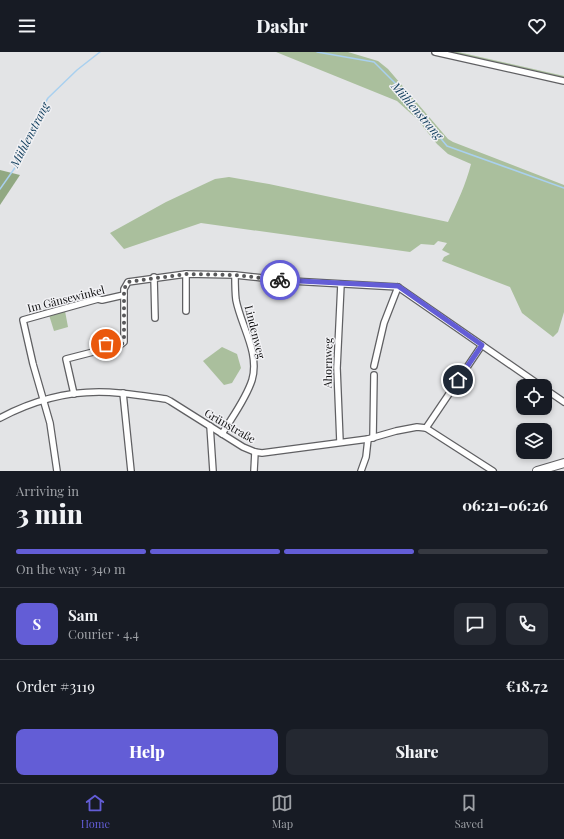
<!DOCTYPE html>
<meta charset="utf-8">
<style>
:root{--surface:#171b24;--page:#242831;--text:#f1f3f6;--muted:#9ea1a6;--line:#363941;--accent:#635dd6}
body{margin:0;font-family:"Playfair Display",serif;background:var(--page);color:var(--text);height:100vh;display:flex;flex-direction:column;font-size:15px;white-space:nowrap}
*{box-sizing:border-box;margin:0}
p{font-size:13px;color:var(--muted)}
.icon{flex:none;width:22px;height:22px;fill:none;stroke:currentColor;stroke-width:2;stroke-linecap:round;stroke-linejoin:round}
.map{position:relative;height:419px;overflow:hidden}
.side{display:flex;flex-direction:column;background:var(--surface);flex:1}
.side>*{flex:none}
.buttons{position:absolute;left:516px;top:327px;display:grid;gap:8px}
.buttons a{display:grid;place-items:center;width:36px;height:36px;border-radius:8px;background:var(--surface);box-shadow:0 2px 6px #0003;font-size:20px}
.pin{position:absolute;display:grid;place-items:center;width:34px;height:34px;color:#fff;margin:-17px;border:2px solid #fff;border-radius:50%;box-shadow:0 1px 4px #0007}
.courier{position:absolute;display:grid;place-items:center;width:40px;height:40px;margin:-20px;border:3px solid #635dd6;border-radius:50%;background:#fff;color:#222;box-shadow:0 1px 5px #0007}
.head em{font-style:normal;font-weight:800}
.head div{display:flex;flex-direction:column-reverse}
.head{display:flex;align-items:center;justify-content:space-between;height:68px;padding:0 16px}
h1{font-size:26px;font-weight:800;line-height:30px}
.bar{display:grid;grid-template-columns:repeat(4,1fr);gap:6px 4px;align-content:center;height:48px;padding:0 16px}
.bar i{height:5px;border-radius:3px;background:var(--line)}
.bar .current{background:var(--accent)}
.bar p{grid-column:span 4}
.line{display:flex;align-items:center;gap:10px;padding:0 16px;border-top:1px solid var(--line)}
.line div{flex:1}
.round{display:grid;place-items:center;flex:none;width:42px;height:42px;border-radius:8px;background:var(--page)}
.cta{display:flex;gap:8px;margin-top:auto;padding:8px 16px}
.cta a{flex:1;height:46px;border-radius:8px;background:var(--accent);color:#fff;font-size:16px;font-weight:800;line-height:46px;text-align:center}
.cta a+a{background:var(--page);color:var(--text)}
header{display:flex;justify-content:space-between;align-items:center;height:52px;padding:0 16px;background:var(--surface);font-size:18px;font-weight:800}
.tabs{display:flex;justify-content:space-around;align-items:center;height:56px;border-top:1px solid var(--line);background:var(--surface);font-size:11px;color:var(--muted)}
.tabs a{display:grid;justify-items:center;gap:2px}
.tabs .current{color:var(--accent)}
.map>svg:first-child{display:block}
.green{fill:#aabf9d}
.forest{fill:#91a882}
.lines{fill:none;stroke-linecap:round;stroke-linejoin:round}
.stream{stroke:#a9d0ef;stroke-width:1.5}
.street-casing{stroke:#606063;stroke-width:8}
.secondary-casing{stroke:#606063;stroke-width:10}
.street{stroke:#fff;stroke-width:5.5}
.secondary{stroke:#fff;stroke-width:8}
.done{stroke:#58585a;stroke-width:4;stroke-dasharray:0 7.2}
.route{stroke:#635dd6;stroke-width:5}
.labels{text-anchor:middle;stroke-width:3;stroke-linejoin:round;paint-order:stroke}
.street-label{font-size:11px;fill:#0d0d0e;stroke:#f1f1f4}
.water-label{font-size:12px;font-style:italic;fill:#0f3c5b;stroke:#f1f1f4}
</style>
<header><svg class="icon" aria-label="menu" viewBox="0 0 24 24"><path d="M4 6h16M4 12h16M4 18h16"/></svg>Dashr<svg class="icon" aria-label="heart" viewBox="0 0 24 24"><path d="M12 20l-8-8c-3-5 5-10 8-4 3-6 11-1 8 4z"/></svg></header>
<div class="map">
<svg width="564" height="419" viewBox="0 0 564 419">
<rect width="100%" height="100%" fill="#e3e4e6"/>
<g class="green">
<path d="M276,0H348L378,9L388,17L448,87L453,90L564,133V260L558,280L553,285L522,261L510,235L442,209L444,205L450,202L442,198L447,191L438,189L434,193L421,192L410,200L201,171L124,197L110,181L166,150L215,127L229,125L269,132L448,170C457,151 466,132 471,112L448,102L437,92L417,67L397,49Z"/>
<polygon points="444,0 458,0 564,24 564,27"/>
<polygon points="65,259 68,275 54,279 49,263"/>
<polygon points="222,295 237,302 241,316 232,331 224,333 203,309"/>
</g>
<polygon class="forest" points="0,118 20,123 0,153"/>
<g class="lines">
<g class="stream">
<polyline points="317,0 374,10 404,40 417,58 447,94 564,136"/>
<polyline points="0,137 19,110 38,63 48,46 77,18 100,0"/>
</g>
<defs>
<g id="street">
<polyline points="435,0 564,29"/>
<polyline points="186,222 186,259"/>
<polyline points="154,225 155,266"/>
<polyline points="104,298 119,294 124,290 124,237 128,230 186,222 235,223 291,229 398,235 541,334"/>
<polyline points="374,314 384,271 398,235"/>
<polyline points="545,337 564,350"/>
<polyline points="123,341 131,419"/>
<polyline points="74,342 66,307 101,298"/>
<path d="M0,366C30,350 65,340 99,340C122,340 144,344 166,347L170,349L243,395L255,400L262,401L368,387L396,379L417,375L426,376L493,419"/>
<polyline points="210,374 213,419"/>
<polyline points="426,376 482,293"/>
<path d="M222,382C232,365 246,347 252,328C260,301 241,274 236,248C235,240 235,231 235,223"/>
<polyline points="373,386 374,323"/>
<polyline points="340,390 337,316 341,232"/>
<polyline points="57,419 50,371 33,312 23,268 98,247 102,248 124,243"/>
<polyline points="254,419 255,400"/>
<polyline points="361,419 366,405 368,387"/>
</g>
<polyline id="secondary" points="537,419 564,411"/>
</defs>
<use href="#street" class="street-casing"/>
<use href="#secondary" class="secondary-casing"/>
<use href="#street" class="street"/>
<use href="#secondary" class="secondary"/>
</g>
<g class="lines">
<polyline class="done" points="106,292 107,297 119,294 124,290 124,237 128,230 186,222 234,223 280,228"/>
<polyline class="route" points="280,228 398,234 482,293 458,328"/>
</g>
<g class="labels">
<g class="street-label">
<text transform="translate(66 247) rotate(-14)" y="4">Im Gänsewinkel</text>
<text transform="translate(255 280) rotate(76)" y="4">Lindenweg</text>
<text transform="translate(328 311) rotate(-89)" y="4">Ahornweg</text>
<text transform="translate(230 374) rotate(30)" y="4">Grünstraße</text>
</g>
<g class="water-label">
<text transform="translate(417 59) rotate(49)" y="4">Mühlenstrang</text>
<text transform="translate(30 83) rotate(-63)" y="4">Mühlenstrang</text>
</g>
</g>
</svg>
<div class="buttons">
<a><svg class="icon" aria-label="locate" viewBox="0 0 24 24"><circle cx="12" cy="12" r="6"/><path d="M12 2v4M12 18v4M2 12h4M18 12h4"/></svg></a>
<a><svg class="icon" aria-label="layers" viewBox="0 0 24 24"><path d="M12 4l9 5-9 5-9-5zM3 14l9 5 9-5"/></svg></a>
</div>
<div class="pin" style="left:106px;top:292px;background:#ea580c"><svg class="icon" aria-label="bag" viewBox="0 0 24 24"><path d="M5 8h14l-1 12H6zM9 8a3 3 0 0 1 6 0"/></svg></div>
<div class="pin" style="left:458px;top:328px;background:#1f2937"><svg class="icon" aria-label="home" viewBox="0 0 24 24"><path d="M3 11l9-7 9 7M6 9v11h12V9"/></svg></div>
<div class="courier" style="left:280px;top:228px"><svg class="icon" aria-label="bike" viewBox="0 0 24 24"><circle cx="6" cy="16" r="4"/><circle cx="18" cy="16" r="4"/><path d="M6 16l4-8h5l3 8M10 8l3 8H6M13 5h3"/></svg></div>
</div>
<section class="side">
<div class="head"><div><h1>3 min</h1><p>Arriving in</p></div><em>06:21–06:26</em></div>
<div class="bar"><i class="current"></i><i class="current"></i><i class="current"></i><i></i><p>On the way · 340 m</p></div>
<div class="line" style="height:72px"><b class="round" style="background:var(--accent);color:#fff">S</b><div><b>Sam</b><p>Courier · 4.4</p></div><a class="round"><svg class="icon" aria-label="chat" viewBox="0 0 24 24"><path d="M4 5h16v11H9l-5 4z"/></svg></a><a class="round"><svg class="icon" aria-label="phone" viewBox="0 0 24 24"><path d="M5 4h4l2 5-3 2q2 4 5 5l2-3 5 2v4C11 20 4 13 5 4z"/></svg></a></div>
<div class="line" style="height:52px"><div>Order #3119</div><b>€18.72</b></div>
<div class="cta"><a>Help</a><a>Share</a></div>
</section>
<nav class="tabs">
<a class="current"><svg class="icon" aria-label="home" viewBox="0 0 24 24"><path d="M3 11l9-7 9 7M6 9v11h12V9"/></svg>Home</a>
<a><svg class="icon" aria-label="map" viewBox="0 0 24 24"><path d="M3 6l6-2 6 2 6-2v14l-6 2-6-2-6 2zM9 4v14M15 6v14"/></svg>Map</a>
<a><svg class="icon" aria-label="saved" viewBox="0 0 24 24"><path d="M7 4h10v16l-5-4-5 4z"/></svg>Saved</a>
</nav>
